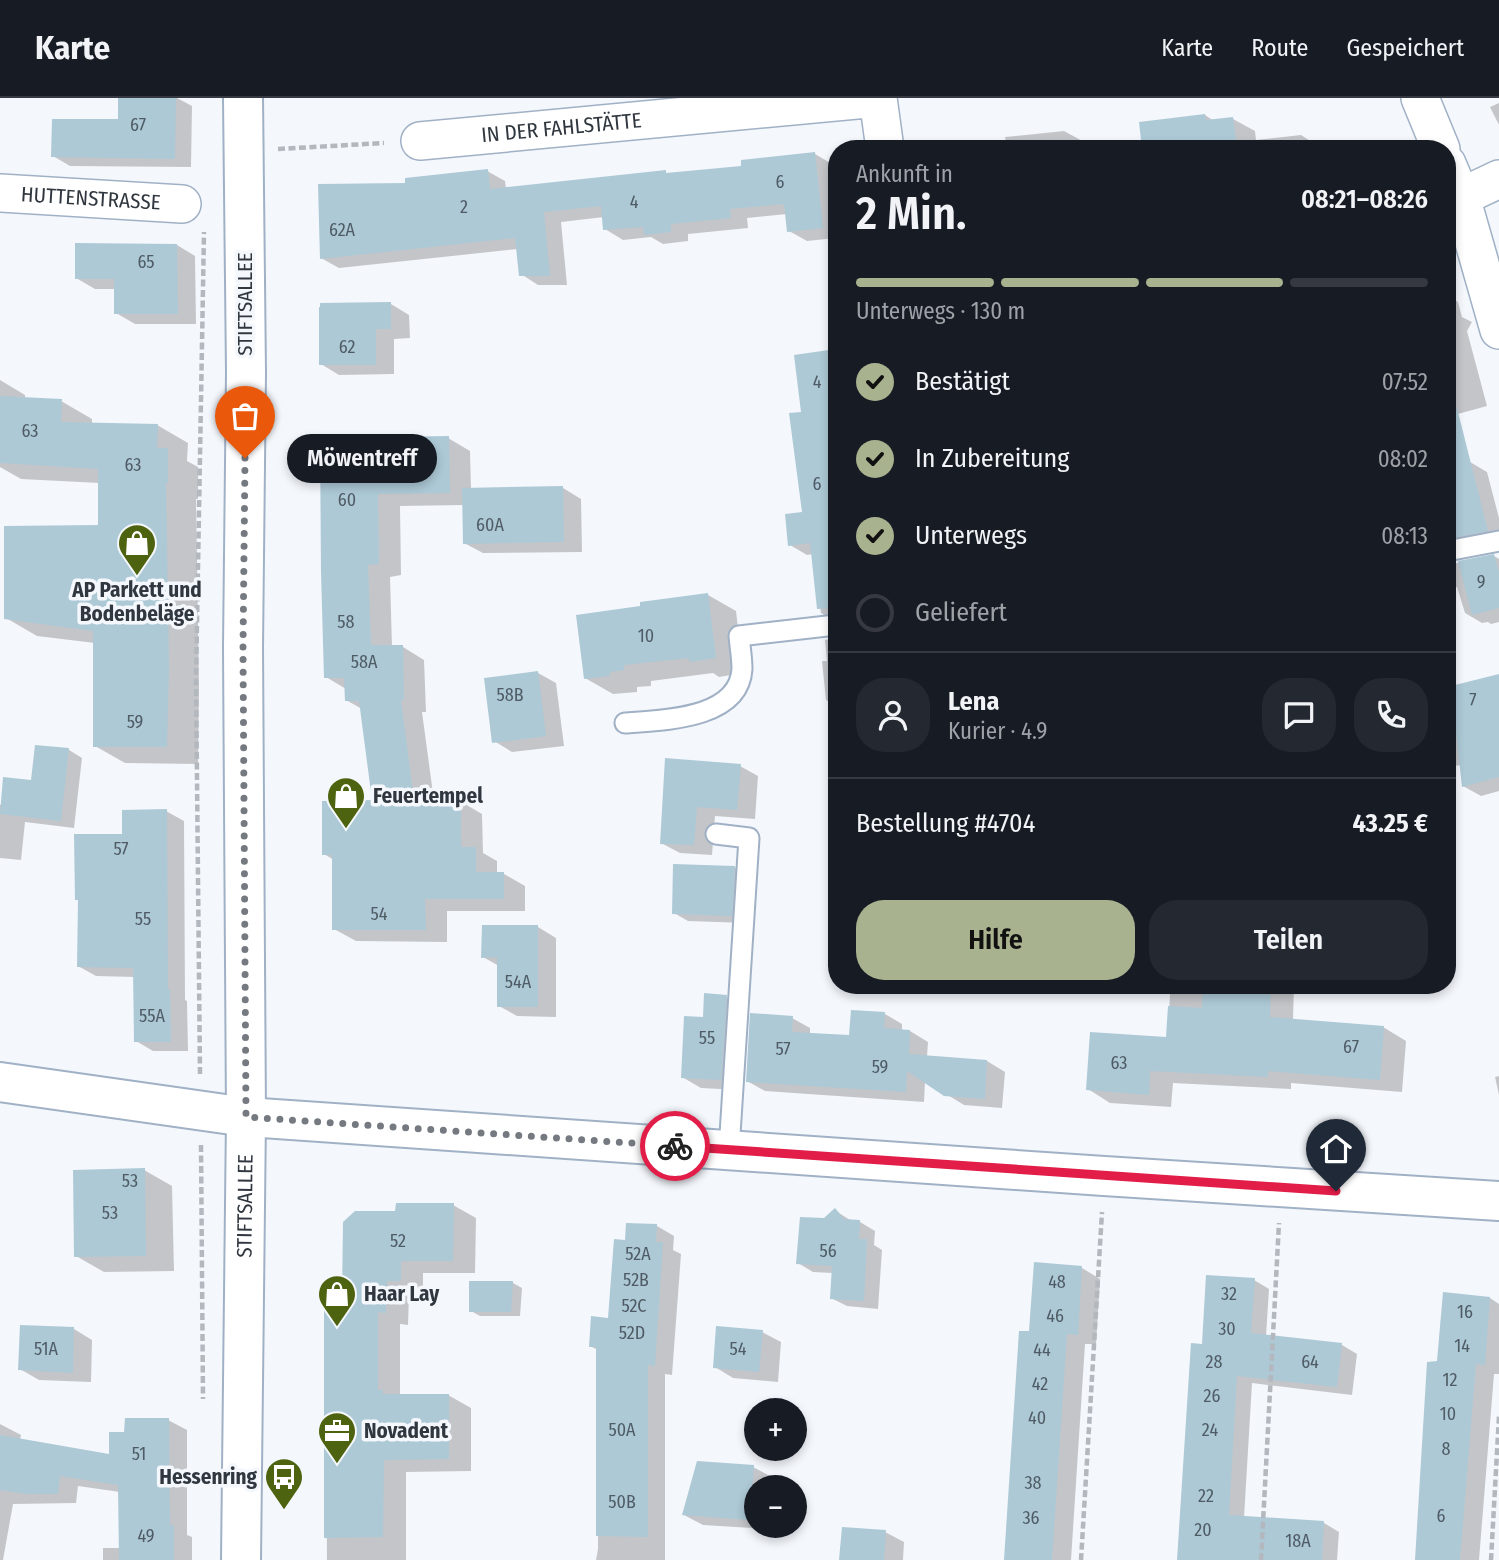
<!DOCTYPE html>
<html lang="de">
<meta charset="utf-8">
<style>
:root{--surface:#171b24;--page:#242831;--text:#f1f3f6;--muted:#9ea1a6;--line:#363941;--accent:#a8b28e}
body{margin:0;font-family:"Fira Sans Condensed",sans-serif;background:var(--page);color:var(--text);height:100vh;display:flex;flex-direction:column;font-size:26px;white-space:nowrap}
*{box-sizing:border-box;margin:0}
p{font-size:23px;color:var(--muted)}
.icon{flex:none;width:38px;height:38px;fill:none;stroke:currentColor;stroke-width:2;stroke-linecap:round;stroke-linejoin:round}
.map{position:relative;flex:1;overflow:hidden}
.panel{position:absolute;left:828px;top:42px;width:628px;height:854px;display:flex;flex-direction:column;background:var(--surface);border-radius:28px;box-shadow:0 4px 10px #0003}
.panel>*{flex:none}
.buttons{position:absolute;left:744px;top:1300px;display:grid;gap:14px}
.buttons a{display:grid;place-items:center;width:63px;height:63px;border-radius:50%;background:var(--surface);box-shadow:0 4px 10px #0003;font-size:35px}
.pin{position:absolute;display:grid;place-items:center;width:60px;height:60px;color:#fff;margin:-72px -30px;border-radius:50% 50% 50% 0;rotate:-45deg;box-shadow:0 0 7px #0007}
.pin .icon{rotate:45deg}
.courier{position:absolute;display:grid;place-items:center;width:70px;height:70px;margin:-35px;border:5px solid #e11d48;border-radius:50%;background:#fff;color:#222;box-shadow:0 2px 9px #0007}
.bubble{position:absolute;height:49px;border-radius:24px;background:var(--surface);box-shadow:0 4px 10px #0003;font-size:23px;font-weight:600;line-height:49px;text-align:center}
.head em{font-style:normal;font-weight:600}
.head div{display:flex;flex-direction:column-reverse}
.head{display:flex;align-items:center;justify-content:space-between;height:119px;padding:0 28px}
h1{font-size:46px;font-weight:600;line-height:52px}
.bar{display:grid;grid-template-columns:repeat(4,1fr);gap:10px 7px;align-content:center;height:84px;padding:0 28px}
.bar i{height:9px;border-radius:5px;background:var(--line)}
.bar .on{background:var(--accent)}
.bar p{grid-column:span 4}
.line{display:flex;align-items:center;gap:18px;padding:0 28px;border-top:2px solid var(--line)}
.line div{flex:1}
.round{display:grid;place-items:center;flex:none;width:74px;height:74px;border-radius:28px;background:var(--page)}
ol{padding:0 28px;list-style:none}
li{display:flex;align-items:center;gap:21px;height:77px}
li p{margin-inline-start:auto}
li .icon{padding:7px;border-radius:50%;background:var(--accent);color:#111;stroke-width:4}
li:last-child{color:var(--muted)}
li i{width:38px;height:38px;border:4px solid var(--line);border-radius:50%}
.button{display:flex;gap:14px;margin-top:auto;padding:14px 28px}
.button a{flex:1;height:80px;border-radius:28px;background:var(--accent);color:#111;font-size:28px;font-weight:600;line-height:80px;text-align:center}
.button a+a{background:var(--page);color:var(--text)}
header{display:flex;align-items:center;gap:42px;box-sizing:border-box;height:98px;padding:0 35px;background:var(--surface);border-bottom:2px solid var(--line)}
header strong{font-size:33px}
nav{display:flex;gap:38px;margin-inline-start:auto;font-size:24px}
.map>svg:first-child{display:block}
.shadow{fill:#0003}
.building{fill:#adc9d6}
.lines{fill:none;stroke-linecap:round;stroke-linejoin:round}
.lane-casing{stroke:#a0b1c6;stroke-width:23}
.street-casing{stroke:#a0b1c6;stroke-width:40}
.secondary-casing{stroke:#a0b1c6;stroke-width:42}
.path{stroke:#b3b8be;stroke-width:4.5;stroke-dasharray:7 3.5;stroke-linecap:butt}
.lane{stroke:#fff;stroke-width:19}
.street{stroke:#fff;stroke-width:37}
.secondary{stroke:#fff;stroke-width:38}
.done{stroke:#757a81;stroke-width:7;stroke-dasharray:0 12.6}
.route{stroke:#e11d48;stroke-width:9}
.labels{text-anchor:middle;stroke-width:7;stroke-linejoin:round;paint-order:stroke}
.number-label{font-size:18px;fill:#4f5c65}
.street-label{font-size:21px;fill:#30373f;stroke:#f4f7fc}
.poi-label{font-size:21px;font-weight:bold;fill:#30373f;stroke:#f4f7fc;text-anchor:start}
</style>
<header>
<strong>Karte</strong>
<nav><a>Karte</a><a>Route</a><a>Gespeichert</a></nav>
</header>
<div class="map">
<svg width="1499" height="1462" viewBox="0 0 1499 1462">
<rect width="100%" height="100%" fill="#f4f7fc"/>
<g class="shadow">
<polygon points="120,0 177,0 192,8 191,69 70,68 53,58 120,23"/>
<polygon points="1499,5 1499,27 1490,9"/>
<polygon points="1205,17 1214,23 1233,21 1255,33 1256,42 1301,37 1323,51 939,51 1006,44 1005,39 1064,33 1086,45 1087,50 1143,44"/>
<polygon points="815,56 832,66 836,109 836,140 807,143 789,133 787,116 747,120 748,130 688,136 688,143 663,146 651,139 623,142 605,131 604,119 561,124 567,187 538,187 521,176 518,151 339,170 321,160 407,86 487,73 505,83 506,91 665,74 670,77 743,69"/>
<polygon points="177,147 195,158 196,226 135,226 116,215 116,191 95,191 76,180"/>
<polygon points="1447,197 1458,204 1462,219 1472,224 1467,233 1487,308 1447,319"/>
<polygon points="391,206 409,217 410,240 394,241 394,276 339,277 321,266"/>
<polygon points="836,253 836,524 821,515 813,456 807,457 790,447 804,416 803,315 796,258"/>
<polygon points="0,282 25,297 25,301 61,303 92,321 92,327 157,327 188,345 187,363 198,369 198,401 196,401 199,588 198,666 125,665 95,648 95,545 37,538 6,520 99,428 100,385 21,381 0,369"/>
<polygon points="448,340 470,353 471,391 563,390 581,401 582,454 483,455 464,445 464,407 400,408 401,477 390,479 392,549 403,549 424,562 426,614 422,614 434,703 460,703 482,716 483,755 497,763 497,776 504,776 525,788 525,813 447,813 447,844 356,843 334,831 334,762 324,756 374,704 362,611 346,602 346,591 326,579 322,342"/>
<polygon points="1470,364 1487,374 1499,420 1499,443 1452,458 1452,466 1494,458 1499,461 1499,524 1491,526 1488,524 1482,525 1465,515 1457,489 1447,490 1447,370"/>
<polygon points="708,497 736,513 743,575 719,579 713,575 651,583 651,588 637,589 637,594 613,596 585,580"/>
<polygon points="836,540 836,608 826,602 822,563 827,563 825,542"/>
<polygon points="538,575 556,585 564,648 512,654 494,643"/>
<polygon points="1499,578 1499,693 1481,698 1463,688 1461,667 1447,669 1447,591"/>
<polygon points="37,649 69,652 82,660 74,730 25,724 21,762 0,760 0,707 33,684"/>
<polygon points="667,662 740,668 758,678 755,721 715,718 712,757 680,755 661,745"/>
<polygon points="166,713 184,723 185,902 187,903 188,953 153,953 136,943 135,879 96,878 78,868 79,802 124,738"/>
<polygon points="734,769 749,778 746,825 688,823 674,815"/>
<polygon points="538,829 556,840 556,919 517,918 499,908 499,868 483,859"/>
<polygon points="1122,887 1294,887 1293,922 1383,929 1406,943 1402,994 1291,985 1291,991 1173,985 1171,1009 1110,1005 1088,991 1168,941 1170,895 1131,893"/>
<polygon points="726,899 745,909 739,992 701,990 682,979 704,921"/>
<polygon points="885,916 902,926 902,933 910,933 928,944 927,959 987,963 1005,974 1002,1010 964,1007 925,983 924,1004 765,993 747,983 792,920 810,930 810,937 851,939"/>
<polygon points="1499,978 1499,997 1495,979"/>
<polygon points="144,1072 172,1088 174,1173 104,1174 76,1158"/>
<polygon points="453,1107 476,1120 475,1175 423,1175 423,1195 409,1195 408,1227 400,1226 400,1298 448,1297 471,1310 471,1373 406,1374 406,1462 327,1462 325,1200 344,1200 397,1115"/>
<polygon points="836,1113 853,1124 860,1124 875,1133 874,1147 882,1152 878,1211 847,1208 831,1200 833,1175 813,1174 798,1165"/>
<polygon points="657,1128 674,1138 673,1152 681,1156 672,1277 665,1276 665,1462 596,1462 598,1451 598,1252 590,1248 609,1222 626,1144"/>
<polygon points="1082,1170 1100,1181 1096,1246 1085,1246 1071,1462 1006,1462 1031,1235"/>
<polygon points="1254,1182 1269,1191 1266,1238 1342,1247 1357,1256 1352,1297 1252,1285 1244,1420 1324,1425 1339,1434 1337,1462 1179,1462 1203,1248"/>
<polygon points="471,1185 513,1185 522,1190 520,1218 480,1218 471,1213"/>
<polygon points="1490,1200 1499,1206 1499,1276 1494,1276 1479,1462 1417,1462 1439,1265"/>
<polygon points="74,1231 92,1242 91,1284 39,1282 20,1271"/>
<polygon points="762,1234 781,1244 778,1284 733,1280 715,1269"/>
<polygon points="168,1322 187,1332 187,1437 192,1439 192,1462 103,1462 103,1450 120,1450 120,1394 78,1388 76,1405 13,1406 3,1462 0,1462 0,1326 21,1337 20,1342 111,1358 126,1336"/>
<polygon points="753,1369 772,1379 771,1390 756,1390 756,1428 768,1428 768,1431 703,1427 684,1417"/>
<polygon points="885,1434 904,1444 903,1462 841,1462"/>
</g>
<g class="building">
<polygon points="118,0 176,0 175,61 51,59 52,21 118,21"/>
<polygon points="1205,16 1206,22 1233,19 1237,51 1142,51 1139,24"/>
<polygon points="815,54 823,130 787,134 784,106 730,111 731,120 671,126 671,134 644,137 643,129 603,132 601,108 544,114 550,178 519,178 515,140 320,161 318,86 405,85 405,80 488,71 490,91 666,72 666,75 741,68 741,62"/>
<polygon points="75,145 177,146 178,216 114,216 114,181 75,181"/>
<polygon points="391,204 391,231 376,231 376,267 319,267 319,209 320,209 320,205"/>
<polygon points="836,251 836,510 817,511 810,445 788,448 785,416 802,414 789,315 801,314 794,257"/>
<polygon points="0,298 62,301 61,324 158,326 157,350 168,350 168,385 166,385 169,569 167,649 93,649 93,533 4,521 4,428 98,427 98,371 0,365"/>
<polygon points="1457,310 1488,433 1452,440 1447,423 1447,311"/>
<polygon points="449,338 450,395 378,396 379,466 368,467 371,547 403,547 404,602 401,602 414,702 461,701 461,749 476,749 476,774 504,774 504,801 425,801 426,832 332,832 332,757 322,757 322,703 372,702 359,603 345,603 344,580 324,580 321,474 320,340"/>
<polygon points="563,388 564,444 463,446 462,390"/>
<polygon points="1494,456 1499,475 1499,510 1472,517 1458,463"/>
<polygon points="708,495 716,560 689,564 689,560 624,567 624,572 610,574 610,578 584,581 576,517 640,508 640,504"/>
<polygon points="538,573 546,638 492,645 484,580"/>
<polygon points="1499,576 1499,679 1462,689 1455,625 1447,627 1447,589"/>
<polygon points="35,647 69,650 61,723 0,716 3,679 31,682"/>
<polygon points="665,660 741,666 737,712 697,709 694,747 660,746"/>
<polygon points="167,711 168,891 170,891 171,944 134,944 133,870 77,869 78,802 75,802 74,736 122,736 122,712"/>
<polygon points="673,766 735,768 732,818 672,816"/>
<polygon points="482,827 538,827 538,909 497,909 497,859 481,860"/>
<polygon points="1203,887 1271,887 1270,919 1384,928 1380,982 1268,973 1268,979 1150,973 1149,997 1086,992 1090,934 1166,939 1168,908 1202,910"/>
<polygon points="704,895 727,897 721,982 681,980 684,918 703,919"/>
<polygon points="851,912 885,914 884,930 910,932 909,956 987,962 985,1001 944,998 907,973 906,994 746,984 750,915 793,918 792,934 849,937"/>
<polygon points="145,1070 146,1158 74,1159 73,1072"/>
<polygon points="396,1105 454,1105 453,1163 401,1163 401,1183 387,1183 386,1215 378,1214 378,1292 383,1292 383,1296 449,1296 449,1361 384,1362 383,1439 324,1440 324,1199 342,1199 343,1124 355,1113 395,1113"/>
<polygon points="835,1110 844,1121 860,1122 859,1141 867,1141 864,1203 830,1201 832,1168 796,1166 800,1119 824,1120"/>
<polygon points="626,1125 657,1126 656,1144 663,1144 655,1268 648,1267 648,1439 596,1438 596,1249 589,1249 591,1218 608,1220 614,1141 625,1142"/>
<polygon points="1034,1164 1082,1168 1078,1237 1067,1236 1052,1462 1004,1462 1019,1233 1029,1233"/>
<polygon points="1206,1177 1255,1180 1251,1235 1342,1245 1337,1289 1237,1278 1229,1417 1324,1423 1322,1462 1177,1462 1191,1245 1202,1246"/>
<polygon points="469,1183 513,1183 511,1214 469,1214"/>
<polygon points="1443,1194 1490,1199 1485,1267 1476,1266 1460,1462 1415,1462 1427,1264 1437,1263"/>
<polygon points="20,1227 74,1229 73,1275 18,1272"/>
<polygon points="716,1228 763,1232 759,1274 713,1270"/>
<polygon points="125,1320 169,1320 170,1427 174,1427 174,1462 119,1462 118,1387 60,1378 58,1396 27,1396 0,1392 0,1337 109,1356 109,1334 124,1334"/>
<polygon points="697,1363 754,1367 750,1422 682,1417"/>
<polygon points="842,1429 886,1432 884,1462 839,1462"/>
</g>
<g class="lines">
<defs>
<g id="lane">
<polyline points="1447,453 1499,443"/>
<path d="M625,625C661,622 739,622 742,571C742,560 740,549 739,538L836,527"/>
<polyline points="716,736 749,740 729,1052"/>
</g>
<g id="street">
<polyline points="1420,0 1441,51"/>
<path id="s1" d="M420,43L878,0L885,51"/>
<polyline points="1447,66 1461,99 1499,232"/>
<path id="s2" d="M0,95L182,106"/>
<polyline points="1461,99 1499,81"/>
</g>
<g id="secondary">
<polyline points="0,984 246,1019 1104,1078 1499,1103"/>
<path id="s3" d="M241,1462L246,1019L243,550L246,274L243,0"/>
</g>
</defs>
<use href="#lane" class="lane-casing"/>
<use href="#street" class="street-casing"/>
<use href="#secondary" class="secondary-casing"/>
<g class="path">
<polyline points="278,51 384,45"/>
<polyline points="200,976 196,582 204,134"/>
<polyline points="201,1047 203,1301"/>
<polyline points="1081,1462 1102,1114"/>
<polyline points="1261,1462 1279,1125"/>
<polyline points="1491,1462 1499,1318"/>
</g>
<use href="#lane" class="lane"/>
<use href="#street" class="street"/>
<use href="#secondary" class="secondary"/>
</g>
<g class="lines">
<polyline class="done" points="245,360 243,550 246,1019 675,1048"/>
<polyline class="route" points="675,1048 1336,1093"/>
</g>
<defs>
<symbol id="shop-pin" viewBox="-11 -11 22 30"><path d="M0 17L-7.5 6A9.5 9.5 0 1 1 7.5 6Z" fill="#4e630f" stroke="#f4f7fc"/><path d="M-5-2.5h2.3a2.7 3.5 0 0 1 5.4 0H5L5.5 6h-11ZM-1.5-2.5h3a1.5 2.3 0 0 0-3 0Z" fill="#fff"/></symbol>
<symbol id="office-pin" viewBox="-11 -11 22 30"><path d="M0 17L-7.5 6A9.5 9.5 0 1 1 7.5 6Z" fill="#4e630f" stroke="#f4f7fc"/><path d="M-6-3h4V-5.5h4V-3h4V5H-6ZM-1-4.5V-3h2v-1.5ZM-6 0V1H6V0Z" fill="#fff"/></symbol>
<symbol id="bus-pin" viewBox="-11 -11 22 30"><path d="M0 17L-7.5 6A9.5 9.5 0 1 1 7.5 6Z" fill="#4e630f" stroke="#f4f7fc"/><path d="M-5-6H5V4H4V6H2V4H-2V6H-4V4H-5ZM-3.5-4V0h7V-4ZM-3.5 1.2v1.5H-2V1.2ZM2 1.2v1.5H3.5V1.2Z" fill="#fff"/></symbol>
</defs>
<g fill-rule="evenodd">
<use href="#shop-pin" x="115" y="423" width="44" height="60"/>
<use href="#shop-pin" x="324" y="676" width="44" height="60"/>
<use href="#shop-pin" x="315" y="1174" width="44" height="60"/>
<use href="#office-pin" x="315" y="1311" width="44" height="60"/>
<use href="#bus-pin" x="262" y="1357" width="44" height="60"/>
</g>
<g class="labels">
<g class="number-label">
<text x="138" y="33">67</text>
<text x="780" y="90">6</text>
<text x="634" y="110">4</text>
<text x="464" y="115">2</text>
<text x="342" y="138">62A</text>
<text x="146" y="170">65</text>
<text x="347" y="255">62</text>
<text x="817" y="290">4</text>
<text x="30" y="339">63</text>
<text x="133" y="373">63</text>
<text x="817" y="392">6</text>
<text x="347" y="408">60</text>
<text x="490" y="433">60A</text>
<text x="1481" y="490">9</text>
<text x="346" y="530">58</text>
<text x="646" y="544">10</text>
<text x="364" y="570">58A</text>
<text x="510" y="603">58B</text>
<text x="1473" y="608">7</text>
<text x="135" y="630">59</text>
<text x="121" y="757">57</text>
<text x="379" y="822">54</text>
<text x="143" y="827">55</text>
<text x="518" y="890">54A</text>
<text x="152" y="924">55A</text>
<text x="707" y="946">55</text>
<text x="1351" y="955">67</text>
<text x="783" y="957">57</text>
<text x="1119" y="971">63</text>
<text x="880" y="975">59</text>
<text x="130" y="1089">53</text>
<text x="110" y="1121">53</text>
<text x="398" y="1149">52</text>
<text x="828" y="1159">56</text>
<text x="638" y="1162">52A</text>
<text x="636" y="1188">52B</text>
<text x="1057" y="1190">48</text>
<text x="1229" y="1202">32</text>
<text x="634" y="1214">52C</text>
<text x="1465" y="1220">16</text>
<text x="1055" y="1224">46</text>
<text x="1227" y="1237">30</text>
<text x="632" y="1241">52D</text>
<text x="1462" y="1254">14</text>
<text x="46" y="1257">51A</text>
<text x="738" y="1257">54</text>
<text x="1042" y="1258">44</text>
<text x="1214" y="1270">28</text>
<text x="1310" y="1270">64</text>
<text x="1450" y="1288">12</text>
<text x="1040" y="1292">42</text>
<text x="1212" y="1304">26</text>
<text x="1448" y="1322">10</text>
<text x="1037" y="1326">40</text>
<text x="622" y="1338">50A</text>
<text x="1210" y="1338">24</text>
<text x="1446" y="1357">8</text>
<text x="139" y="1362">51</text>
<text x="1033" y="1391">38</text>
<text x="1206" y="1404">22</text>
<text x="622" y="1410">50B</text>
<text x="1441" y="1424">6</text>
<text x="1031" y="1426">36</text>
<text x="1203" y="1438">20</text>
<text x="146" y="1444">49</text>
<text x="1298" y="1449">18A</text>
</g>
<g class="street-label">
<text dy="7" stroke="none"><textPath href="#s1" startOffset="142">IN DER FAHLSTÄTTE</textPath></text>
<text dy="7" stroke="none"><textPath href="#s2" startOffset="91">HUTTENSTRASSE</textPath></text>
<text transform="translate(245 206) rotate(-90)" y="7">STIFTSALLEE</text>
<text dy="7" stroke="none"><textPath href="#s3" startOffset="354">STIFTSALLEE</textPath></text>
</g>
<g class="poi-label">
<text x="137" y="499" text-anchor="middle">AP Parkett und<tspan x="137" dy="24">Bodenbeläge</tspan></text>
<text x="373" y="705">Feuertempel</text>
<text x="364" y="1203">Haar Lay</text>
<text x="364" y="1340">Novadent</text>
<text x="257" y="1386" text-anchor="end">Hessenring</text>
</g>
</g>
</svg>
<div class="buttons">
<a>+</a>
<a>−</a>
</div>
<div class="pin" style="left:245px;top:360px;background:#ea580c"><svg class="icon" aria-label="bag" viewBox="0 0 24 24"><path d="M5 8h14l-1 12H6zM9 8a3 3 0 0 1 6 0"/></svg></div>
<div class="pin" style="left:1336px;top:1093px;background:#1f2937"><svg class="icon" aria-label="home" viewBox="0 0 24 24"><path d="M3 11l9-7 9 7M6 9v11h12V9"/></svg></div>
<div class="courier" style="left:675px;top:1048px"><svg class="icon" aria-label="bike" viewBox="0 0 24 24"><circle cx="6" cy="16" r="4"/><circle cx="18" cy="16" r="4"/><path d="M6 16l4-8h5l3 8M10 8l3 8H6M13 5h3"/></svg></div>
<div class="bubble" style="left:287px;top:336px;width:150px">Möwentreff</div>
<section class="panel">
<div class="head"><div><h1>2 Min.</h1><p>Ankunft in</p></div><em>08:21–08:26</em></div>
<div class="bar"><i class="on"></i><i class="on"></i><i class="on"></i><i></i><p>Unterwegs · 130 m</p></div>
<ol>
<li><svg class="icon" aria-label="check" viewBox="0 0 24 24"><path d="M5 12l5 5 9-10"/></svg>Bestätigt<p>07:52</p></li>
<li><svg class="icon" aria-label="check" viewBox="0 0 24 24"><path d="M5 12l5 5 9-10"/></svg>In Zubereitung<p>08:02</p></li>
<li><svg class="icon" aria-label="check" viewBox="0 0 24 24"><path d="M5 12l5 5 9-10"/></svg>Unterwegs<p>08:13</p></li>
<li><i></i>Geliefert</li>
</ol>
<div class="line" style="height:126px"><a class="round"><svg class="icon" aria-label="person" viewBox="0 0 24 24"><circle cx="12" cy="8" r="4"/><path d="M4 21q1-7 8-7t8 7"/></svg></a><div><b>Lena</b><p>Kurier · 4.9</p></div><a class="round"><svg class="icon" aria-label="chat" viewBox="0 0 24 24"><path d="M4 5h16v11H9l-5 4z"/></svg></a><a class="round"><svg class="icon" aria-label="phone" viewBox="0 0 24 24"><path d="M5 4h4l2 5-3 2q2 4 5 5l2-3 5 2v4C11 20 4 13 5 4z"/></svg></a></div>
<div class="line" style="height:91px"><div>Bestellung #4704</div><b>43.25 €</b></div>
<div class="button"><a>Hilfe</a><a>Teilen</a></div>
</section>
</div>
